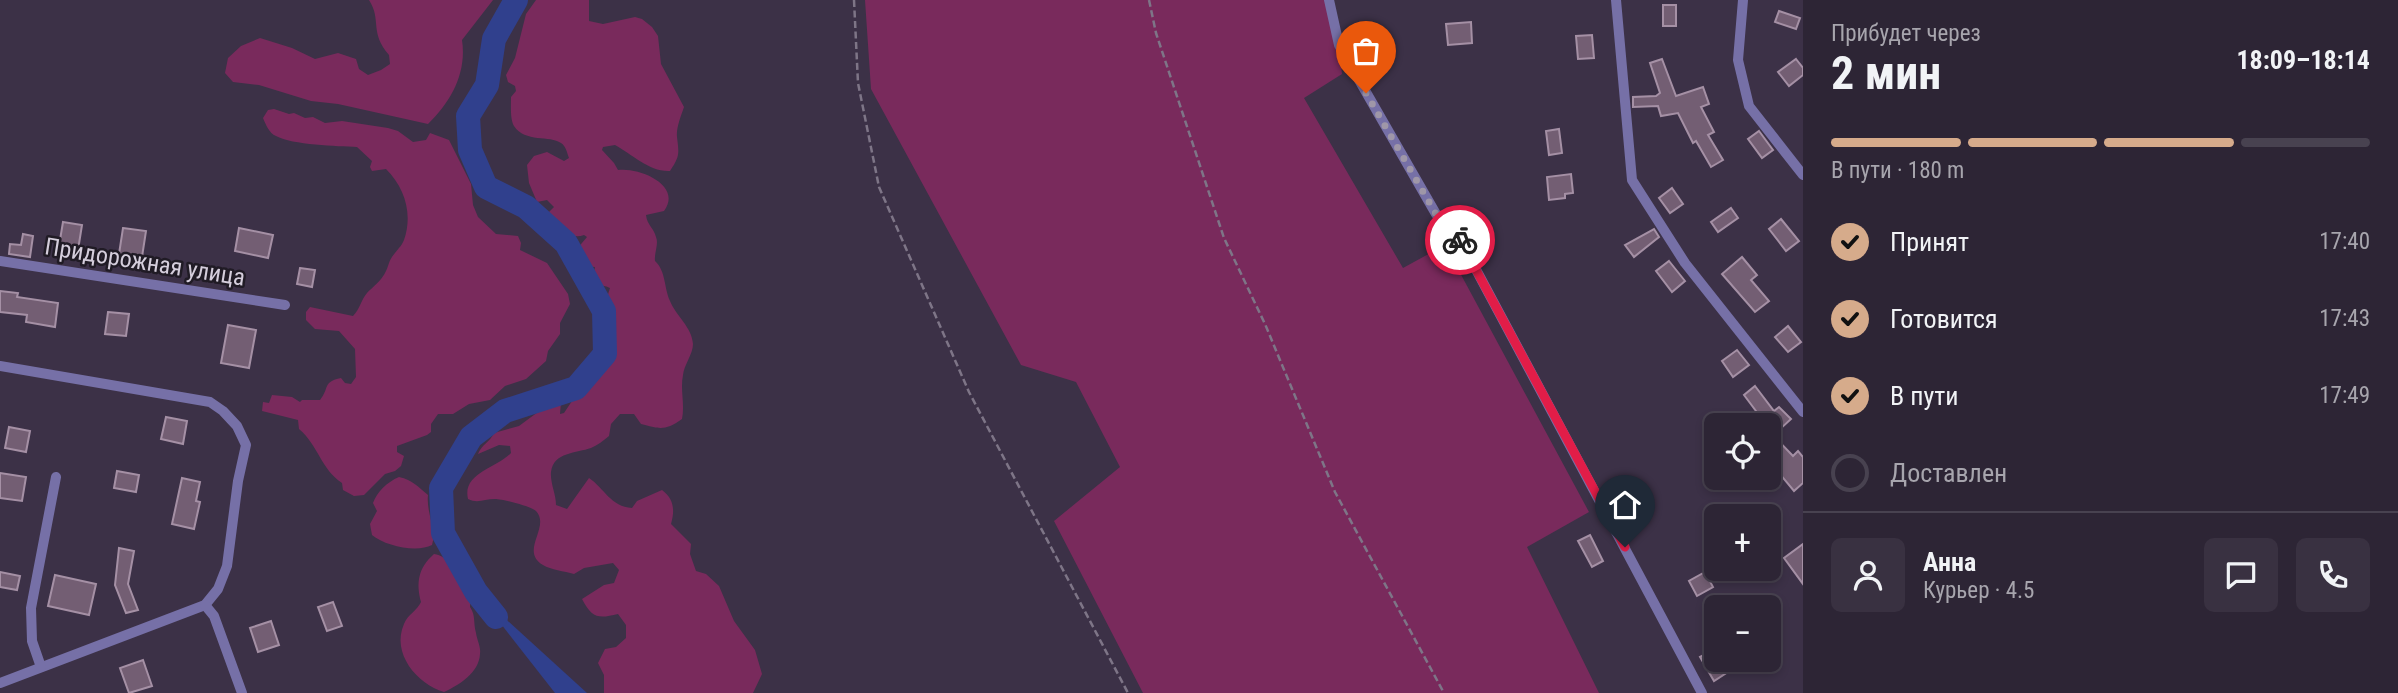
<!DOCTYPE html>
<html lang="ru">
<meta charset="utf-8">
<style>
:root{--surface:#2d2535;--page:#393141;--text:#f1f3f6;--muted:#a7a5ad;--line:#484250;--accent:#d6ab8b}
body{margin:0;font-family:"Roboto Condensed",sans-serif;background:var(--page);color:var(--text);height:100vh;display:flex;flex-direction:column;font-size:26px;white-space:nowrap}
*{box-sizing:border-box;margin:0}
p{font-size:23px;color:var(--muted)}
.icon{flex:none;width:38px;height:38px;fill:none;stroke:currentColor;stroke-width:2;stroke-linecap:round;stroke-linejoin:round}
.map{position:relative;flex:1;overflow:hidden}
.side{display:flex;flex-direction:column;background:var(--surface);width:595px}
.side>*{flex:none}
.tools{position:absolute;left:1704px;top:413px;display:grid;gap:14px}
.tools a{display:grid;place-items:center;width:77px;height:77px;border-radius:10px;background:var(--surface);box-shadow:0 4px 10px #0003,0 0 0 2px var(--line);font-size:35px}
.pin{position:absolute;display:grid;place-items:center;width:60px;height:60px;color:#fff;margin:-72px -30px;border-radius:50% 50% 50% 0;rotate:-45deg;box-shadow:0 0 7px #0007}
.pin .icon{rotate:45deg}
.courier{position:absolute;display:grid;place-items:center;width:70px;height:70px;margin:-35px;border:5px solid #e11d48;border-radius:50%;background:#fff;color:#222;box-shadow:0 2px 9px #0007}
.summary em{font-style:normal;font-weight:700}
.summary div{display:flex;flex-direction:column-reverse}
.summary{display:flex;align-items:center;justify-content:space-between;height:119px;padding:0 28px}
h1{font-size:46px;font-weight:700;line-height:52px}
.bar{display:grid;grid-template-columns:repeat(4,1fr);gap:10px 7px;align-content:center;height:84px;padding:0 28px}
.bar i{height:9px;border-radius:5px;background:var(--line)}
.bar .on{background:var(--accent)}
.bar p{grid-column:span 4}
.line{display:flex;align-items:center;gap:18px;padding:0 28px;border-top:2px solid var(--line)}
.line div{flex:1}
.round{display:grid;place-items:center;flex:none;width:74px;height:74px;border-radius:10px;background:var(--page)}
ol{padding:0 28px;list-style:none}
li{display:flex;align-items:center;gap:21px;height:77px}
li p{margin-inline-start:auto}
li .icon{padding:7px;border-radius:50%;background:var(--accent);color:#111;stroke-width:4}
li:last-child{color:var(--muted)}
li i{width:38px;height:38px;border:4px solid var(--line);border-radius:50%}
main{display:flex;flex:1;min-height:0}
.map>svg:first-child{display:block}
.green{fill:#792a5c}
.water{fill:#30408d}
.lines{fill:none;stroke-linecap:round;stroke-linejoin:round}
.river{stroke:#30408d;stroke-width:24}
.building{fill:#735e73;stroke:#a590a5;stroke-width:2}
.path{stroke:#7e7587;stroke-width:2.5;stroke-dasharray:7 3.5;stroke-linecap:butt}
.street{stroke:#7670a7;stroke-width:10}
.done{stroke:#9f97a8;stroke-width:7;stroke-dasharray:0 12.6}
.route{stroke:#e11d48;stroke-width:9}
.labels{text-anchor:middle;stroke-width:5;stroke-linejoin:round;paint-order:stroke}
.street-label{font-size:24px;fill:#d5cedc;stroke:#201b25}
</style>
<main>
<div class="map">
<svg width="1803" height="693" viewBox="0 0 1803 693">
<rect width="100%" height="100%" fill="#3c3147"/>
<g class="green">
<path d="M369,0H493L462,40C467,73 451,102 428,124L338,104L311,101L259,85L233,82L225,73L228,58L241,46L260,38L292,48L315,59L338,53L356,59L359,69L368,75L381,70L390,64L389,55C369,32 382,20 369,0Z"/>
<path d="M536,0H589V21L603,24L635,17L642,19L652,27L658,36L661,64L684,107C681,116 676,128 677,137C679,154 680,156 670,171C649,172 632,154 615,145L603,147L602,150L614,163L618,170C639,167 683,185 664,211L646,215C647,225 654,228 656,237C659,244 654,253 655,261C666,271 664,288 670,301C676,316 692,327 693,344C693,354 684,365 683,375C680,390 685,404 682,419C665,431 660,429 641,424L634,414H620L611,424L609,436C603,441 598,445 591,448C577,453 553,452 551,472C550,483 556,494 556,505L567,509L589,478C604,488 611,507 632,508L637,501L662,490C674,499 675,510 671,524L691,544L690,554L696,571L706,574L719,586L734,621L755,650L762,674L753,693H604V675L598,663L605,649L616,647L626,638V625L618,614C598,619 592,618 582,599L604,585L614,583L619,570L613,563L584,568L574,574C564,571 551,570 543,565C519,551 551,527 536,511C530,506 503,499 495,499C484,499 478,504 468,499C462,473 497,468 511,453L510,446L499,445L478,454C482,444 490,442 494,433L519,426L542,409L551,404L561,402L560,414L564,413L572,401L586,390L594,373L612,353L613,326L603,310L610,288C600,283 599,290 593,276L595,267L575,266L571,256L587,237L584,235C570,240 554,228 546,215L554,207L547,200L537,202L529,183L527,165L534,156L547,152L564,161L569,158C567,153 566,146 561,143C550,135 525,143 514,126C510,119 511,106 511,97L516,91L515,86L508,82L506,75L515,58L526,14Z"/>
<polygon points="865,0 1333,0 1342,74 1304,98 1403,268 1445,245 1589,512 1527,547 1599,693 1143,693 1054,521 1120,467 1076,382 1021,365 871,89"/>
<path d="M274,109L289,114L294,113L305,118L313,117L325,123L342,121L388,128L398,131L413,142L426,140L430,133L449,140L471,184L473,205L478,217L496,234L518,236L521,243L520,250L547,263L568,294L570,304L560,323V334L548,351L546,361L526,379L505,386L490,400L469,404L453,414H438L431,424V432L427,435L397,446V452L404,456L401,466L395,471L385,474L364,495L354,496L343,490L342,483C321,469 318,445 299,429L298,420L262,411L263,402L269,403L272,395L292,397L300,402L302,400H320C330,388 322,382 341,378L345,383L351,384L356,377L355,349L339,331L315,329L306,320V312L310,307L353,316C360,309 361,300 367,293C379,281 384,279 389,263C392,254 401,248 404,240C413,214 405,188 386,169L372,171L370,167L372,161L357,147C338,146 292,145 276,136C269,133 266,125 263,118L268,110Z"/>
<path d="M399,477C413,480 418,487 428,495C426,513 437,529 432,545C417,553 385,546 372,535L370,524L377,511L373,503C377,492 387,482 399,477Z"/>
<path d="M434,554C449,557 451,565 459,576C469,589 472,588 470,607C476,616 473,622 476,633C477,640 481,647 480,654C479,673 459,685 444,692C417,684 391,653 404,624C408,614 417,611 421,602C416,583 418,568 434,554Z"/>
</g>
<polygon class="water" points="476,592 587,693 555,693"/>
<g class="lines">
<polyline class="river" points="496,617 476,592 443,533 441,488 471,437 505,411 576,388 605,354 604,311 566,243 526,207 486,187 470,150 468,116 487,85 494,39 516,0"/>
</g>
<g class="building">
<rect x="1663" y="5" width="13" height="21"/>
<polygon points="1779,11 1800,18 1796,29 1775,22"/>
<polygon points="1471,22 1472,43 1448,45 1446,24"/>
<polygon points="1592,35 1594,58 1578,59 1576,36"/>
<polygon points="1662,59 1676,96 1703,87 1709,104 1701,107 1714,132 1708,135 1723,160 1711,167 1696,141 1693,143 1678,113 1661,116 1658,106 1633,107 1633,97 1656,96 1660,93 1650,63"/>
<polygon points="1796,59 1803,68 1803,75 1789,86 1778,72"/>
<polygon points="1559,129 1562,153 1549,155 1546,131"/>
<polygon points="1759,131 1773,150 1762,158 1748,139"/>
<polygon points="1571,174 1573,193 1565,194 1565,198 1549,200 1547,177"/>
<polygon points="1672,188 1683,204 1670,213 1659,198"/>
<polygon points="1731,208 1738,218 1718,232 1711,222"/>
<polygon points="1781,219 1799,241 1786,251 1769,229"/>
<polygon points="63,222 82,225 78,250 59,246"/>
<polygon points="123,228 146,231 142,257 119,254"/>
<polygon points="239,228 273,235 268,258 235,251"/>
<polygon points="1654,229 1659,237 1634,257 1625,245"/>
<polygon points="23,234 33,236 30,257 9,254 10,244 21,245"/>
<polygon points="1742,257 1757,275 1751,280 1769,301 1755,312 1722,274"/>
<polygon points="1669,261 1685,281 1672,292 1656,271"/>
<polygon points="300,268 315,270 312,287 297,284"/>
<polygon points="0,291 18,293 17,297 58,303 55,327 26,322 27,315 0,312"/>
<polygon points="108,312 129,314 126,336 105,334"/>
<polygon points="228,325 256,330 249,368 221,363"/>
<polygon points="1788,326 1801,342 1788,352 1775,337"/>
<polygon points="1737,350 1749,365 1733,377 1722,361"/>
<polygon points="1755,386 1774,411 1779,407 1791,419 1778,431 1761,413 1759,415 1744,395"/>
<polygon points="166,417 187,421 183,444 161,439"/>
<polygon points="9,427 30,431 26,452 5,448"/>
<polygon points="1769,431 1793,456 1798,451 1803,457 1803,483 1794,491 1769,461"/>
<polygon points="117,471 139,475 136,492 114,488"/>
<polygon points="0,473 26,477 22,501 0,498"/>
<polygon points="182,478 200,482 196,501 200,502 194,529 172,524"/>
<polygon points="1590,535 1603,561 1592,567 1578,541"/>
<polygon points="1803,544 1803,584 1784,558"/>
<polygon points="119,548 134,551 128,584 138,610 126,613 115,585"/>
<polygon points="0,572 20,576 17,590 0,587"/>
<polygon points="1705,572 1713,587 1697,596 1689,581"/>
<polygon points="55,575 96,584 89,615 48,606"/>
<polygon points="333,602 342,626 327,631 318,607"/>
<polygon points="271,621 279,645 258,652 250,628"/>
<polygon points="1715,649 1717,660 1721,660 1728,672 1714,681 1700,657"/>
<polygon points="143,660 152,686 129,693 120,668"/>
</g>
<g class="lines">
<g class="path">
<polyline points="854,0 858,83 879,187 969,392 1128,693"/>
<polyline points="1149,0 1156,33 1224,238 1265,324 1335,492 1444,693"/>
</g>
<g class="street">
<polyline points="1329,0 1339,45 1436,214 1456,232 1702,693"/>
<polyline points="1616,0 1632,180 1685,263 1803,412"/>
<polyline points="1743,0 1738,60 1749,106 1803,175"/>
<polyline points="0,261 285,305"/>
<polyline points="0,366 210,402 223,411 237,426 246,445 238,481 227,566 218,589 205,605 0,683"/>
<polyline points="205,605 214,616 242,693"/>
<polyline points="41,667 32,641 31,608 56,477"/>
</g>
</g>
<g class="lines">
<polyline class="done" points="1366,93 1436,214 1456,232 1460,240"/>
<polyline class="route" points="1460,240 1625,547"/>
</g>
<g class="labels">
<g class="street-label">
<text transform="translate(145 262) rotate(9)" y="8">Придорожная улица</text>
</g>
</g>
</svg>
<div class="tools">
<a><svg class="icon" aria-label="locate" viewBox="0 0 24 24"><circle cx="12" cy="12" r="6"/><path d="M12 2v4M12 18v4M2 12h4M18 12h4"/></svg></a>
<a>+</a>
<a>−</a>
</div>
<div class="pin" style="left:1366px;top:93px;background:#ea580c"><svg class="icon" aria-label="bag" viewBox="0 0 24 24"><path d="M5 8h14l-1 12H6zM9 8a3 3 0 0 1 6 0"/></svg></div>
<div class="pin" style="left:1625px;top:547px;background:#1f2937"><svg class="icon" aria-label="home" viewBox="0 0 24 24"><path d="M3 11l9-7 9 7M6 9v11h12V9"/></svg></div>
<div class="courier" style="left:1460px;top:240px"><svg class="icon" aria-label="bike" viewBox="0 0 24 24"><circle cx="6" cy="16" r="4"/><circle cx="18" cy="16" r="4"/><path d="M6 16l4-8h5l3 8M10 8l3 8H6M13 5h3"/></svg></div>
</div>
<section class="side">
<div class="summary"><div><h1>2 мин</h1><p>Прибудет через</p></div><em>18:09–18:14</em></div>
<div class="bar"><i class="on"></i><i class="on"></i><i class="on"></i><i></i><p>В пути · 180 m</p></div>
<ol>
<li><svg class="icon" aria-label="check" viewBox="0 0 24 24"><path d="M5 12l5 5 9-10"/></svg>Принят<p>17:40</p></li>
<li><svg class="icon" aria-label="check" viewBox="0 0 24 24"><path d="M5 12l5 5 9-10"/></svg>Готовится<p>17:43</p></li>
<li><svg class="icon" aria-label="check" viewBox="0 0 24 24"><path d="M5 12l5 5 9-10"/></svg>В пути<p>17:49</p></li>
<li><i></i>Доставлен</li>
</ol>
<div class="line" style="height:126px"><a class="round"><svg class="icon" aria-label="person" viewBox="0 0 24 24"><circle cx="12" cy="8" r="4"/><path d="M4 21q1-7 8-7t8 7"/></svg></a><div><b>Анна</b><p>Курьер · 4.5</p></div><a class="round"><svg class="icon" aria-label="chat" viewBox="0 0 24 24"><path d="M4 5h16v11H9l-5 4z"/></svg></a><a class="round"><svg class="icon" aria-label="phone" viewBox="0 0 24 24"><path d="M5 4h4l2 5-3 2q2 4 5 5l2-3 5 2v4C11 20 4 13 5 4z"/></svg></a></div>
</section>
</main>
